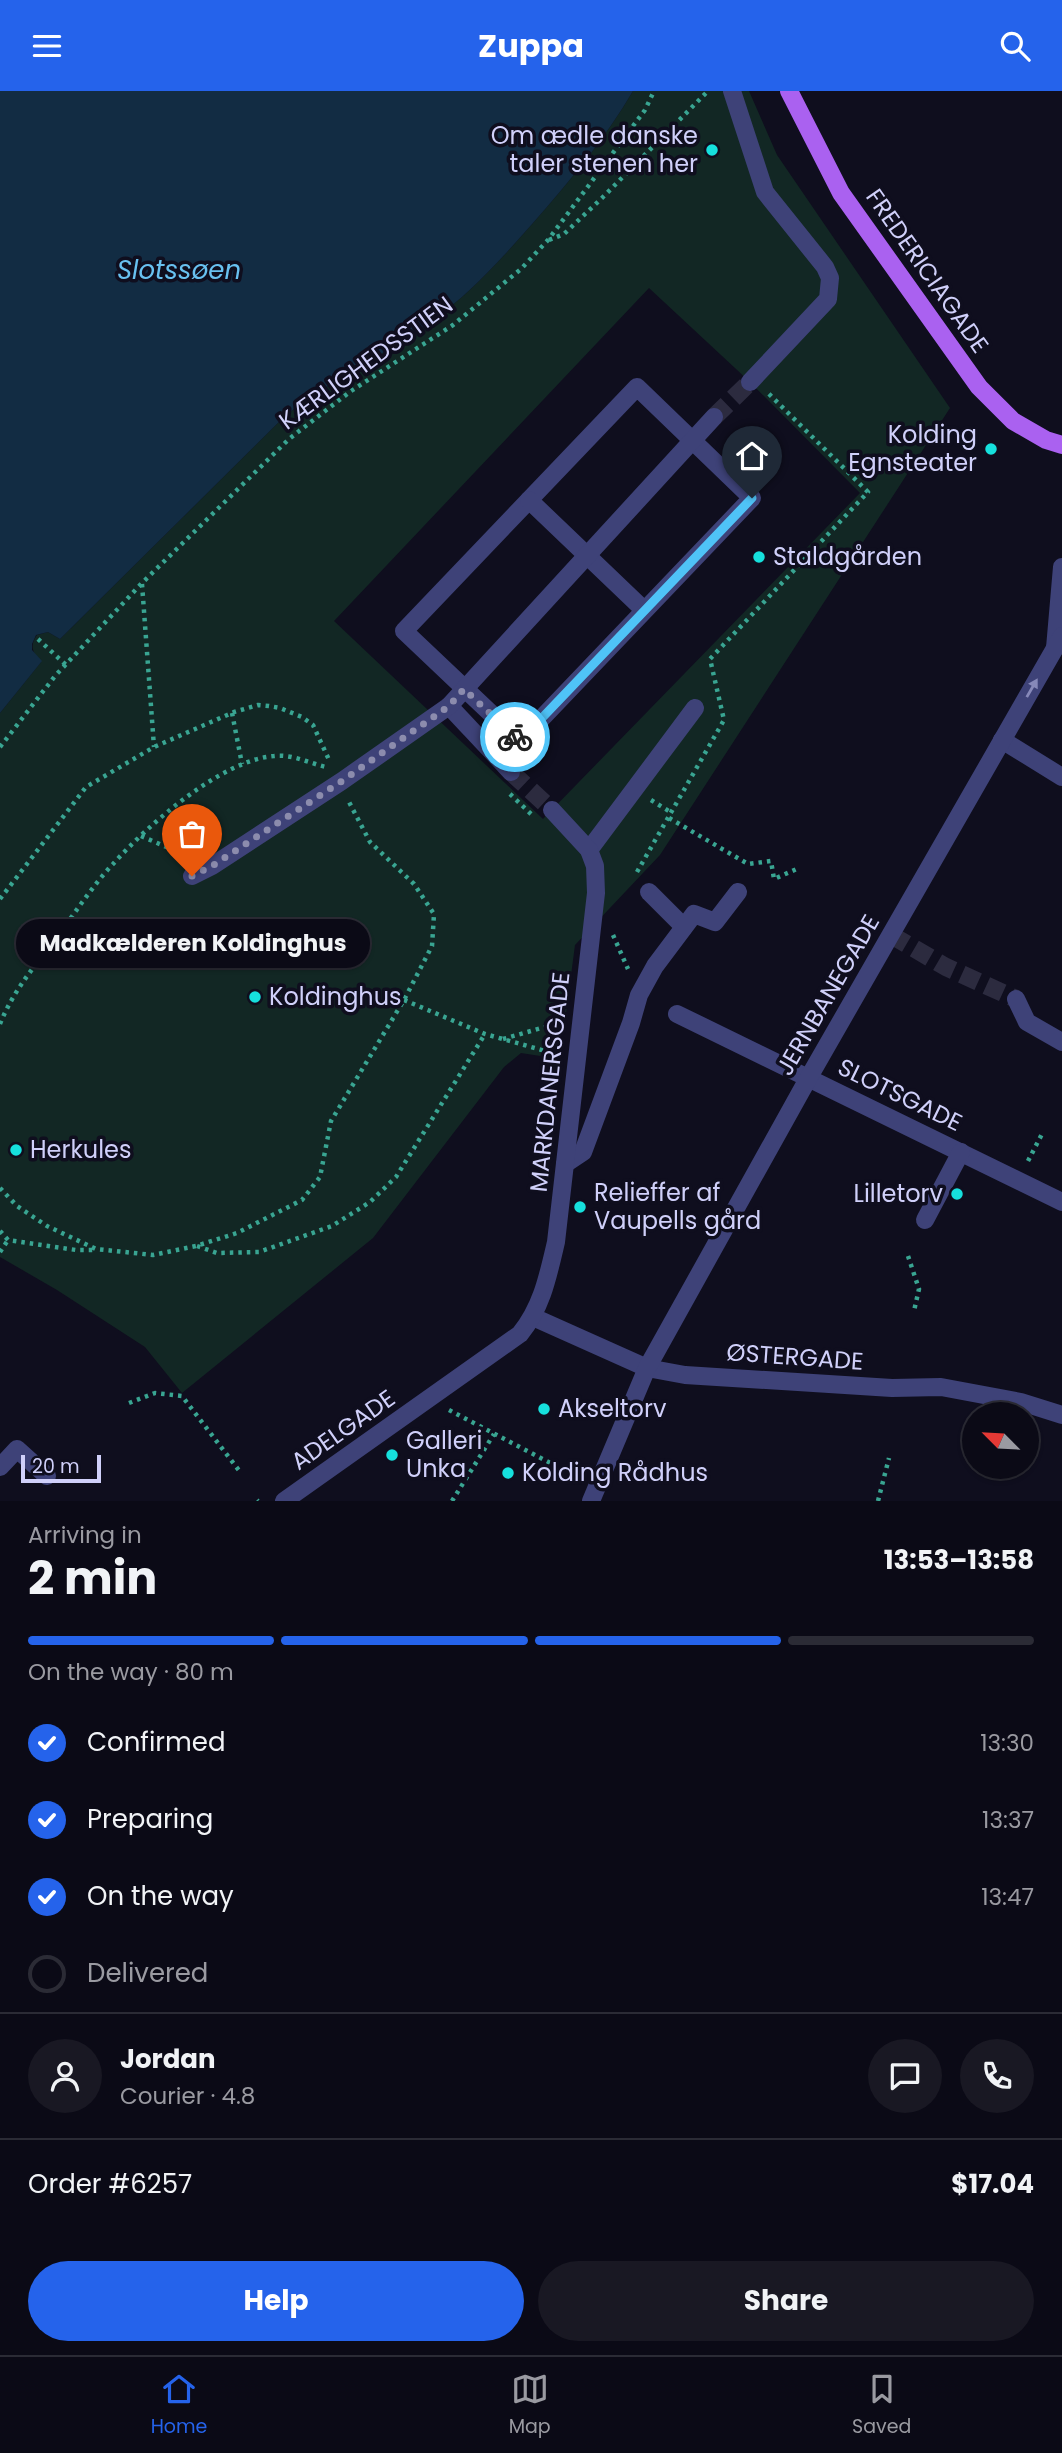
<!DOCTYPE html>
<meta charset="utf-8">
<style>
:root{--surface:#0b0a16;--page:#191823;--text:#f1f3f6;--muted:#9a9aa1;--line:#2b2b35;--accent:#2563eb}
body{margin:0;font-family:Poppins,sans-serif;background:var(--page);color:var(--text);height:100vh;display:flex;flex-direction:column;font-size:26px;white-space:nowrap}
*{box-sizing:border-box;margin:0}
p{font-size:23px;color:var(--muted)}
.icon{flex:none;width:38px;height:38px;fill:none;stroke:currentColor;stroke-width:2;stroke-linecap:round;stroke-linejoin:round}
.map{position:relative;height:1410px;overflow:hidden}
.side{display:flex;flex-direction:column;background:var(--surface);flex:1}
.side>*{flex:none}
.needle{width:46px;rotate:294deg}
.buttons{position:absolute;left:962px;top:1311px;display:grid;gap:14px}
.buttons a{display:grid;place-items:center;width:77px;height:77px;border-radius:50%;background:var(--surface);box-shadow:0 2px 5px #0004,0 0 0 2px var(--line);font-size:35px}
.scale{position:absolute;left:21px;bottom:18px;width:80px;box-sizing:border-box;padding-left:7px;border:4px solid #d0d0fa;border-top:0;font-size:19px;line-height:24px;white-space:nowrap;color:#d0d0fa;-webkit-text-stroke:5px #0f0e1e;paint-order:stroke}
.pin{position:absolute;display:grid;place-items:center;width:60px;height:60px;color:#fff;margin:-72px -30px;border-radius:50% 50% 50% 0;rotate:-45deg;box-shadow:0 0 7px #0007}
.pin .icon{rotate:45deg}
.courier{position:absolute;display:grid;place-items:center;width:70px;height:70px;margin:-35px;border:5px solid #4fc3f7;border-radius:50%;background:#fff;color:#222;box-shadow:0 2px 9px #0007}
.bubble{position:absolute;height:49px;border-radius:24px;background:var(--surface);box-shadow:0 2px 5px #0004,0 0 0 2px var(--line);font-size:23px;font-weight:700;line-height:49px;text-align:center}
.overview em{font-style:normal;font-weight:700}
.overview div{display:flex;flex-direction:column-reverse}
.overview{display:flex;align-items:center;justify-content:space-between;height:119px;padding:0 28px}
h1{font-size:46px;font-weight:700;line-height:52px}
.bar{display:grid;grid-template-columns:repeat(4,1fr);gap:10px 7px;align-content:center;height:84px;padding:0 28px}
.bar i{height:9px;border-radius:5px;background:var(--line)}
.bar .active{background:var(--accent)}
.bar p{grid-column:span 4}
.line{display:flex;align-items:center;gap:18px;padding:0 28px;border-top:2px solid var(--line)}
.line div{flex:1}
.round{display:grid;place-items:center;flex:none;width:74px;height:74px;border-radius:37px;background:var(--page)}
ol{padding:0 28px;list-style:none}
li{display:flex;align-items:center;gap:21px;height:77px}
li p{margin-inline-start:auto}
li .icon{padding:7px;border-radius:50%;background:var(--accent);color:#fff;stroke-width:4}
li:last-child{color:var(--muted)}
li i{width:38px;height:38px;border:4px solid var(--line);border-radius:50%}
.action{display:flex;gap:14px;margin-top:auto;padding:14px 28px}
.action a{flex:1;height:80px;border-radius:42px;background:var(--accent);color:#fff;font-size:28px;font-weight:700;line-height:80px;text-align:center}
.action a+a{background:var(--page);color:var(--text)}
header{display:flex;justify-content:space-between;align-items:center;height:91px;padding:0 28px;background:var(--accent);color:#fff;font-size:32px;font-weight:700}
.dock{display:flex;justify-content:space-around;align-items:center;height:98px;border-top:2px solid var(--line);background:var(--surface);font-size:19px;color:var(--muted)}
.dock a{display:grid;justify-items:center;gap:4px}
.dock .active{color:var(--accent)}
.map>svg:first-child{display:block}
.green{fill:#122724;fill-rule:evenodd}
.water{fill:#122c43}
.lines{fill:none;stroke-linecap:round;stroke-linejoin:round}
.minor-tunnel{stroke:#2c2b3f;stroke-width:18;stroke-dasharray:18 9;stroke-linecap:butt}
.path{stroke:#39a592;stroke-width:4.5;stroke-dasharray:3.5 5;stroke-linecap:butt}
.minor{stroke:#3e4278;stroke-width:18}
.major{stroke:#aa61f0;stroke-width:18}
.oneway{fill:#8789b9}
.done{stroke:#8c8cad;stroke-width:7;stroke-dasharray:0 12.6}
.route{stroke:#4fc3f7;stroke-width:9}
.poi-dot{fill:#16e0dd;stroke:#0f0e1e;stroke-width:2.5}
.labels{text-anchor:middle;stroke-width:7;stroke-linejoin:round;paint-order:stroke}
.poi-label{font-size:24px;fill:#d0d0fa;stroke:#0f0e1e;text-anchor:start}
.street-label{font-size:24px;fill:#d0d0fa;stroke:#0f0e1e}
.water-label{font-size:26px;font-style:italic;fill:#68c1f0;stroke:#0f0e1e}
</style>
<header><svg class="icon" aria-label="menu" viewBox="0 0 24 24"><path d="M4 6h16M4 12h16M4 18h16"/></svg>Zuppa<svg class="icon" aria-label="search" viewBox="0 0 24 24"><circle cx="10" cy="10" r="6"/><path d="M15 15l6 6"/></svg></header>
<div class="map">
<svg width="1062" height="1410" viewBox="0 0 1062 1410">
<rect width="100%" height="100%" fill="#0f0e1e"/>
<path class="green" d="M633,0H749L777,64L950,317L660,764L575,854L560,968L521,962L504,976L373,1147L182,1302L145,1256L57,1199L0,1166V622L41,571C33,562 29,555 37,544L48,541L60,548L285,325C331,288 386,264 433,229C471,202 502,167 533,132C569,91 605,48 633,0ZM649,197L750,291L860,402L543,728L334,530Z"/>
<path class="water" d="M0,0H633C605,48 569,91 533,132C502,167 471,202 433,229C386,264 331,288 285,325L60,548L48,541L36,544L32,553V559L42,570L0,622Z"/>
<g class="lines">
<g class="minor-tunnel">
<polyline points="714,326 750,291"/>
<polyline points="511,681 552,719"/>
<polyline points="891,844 946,876 1016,908"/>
</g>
<g class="path">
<polyline points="549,149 564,143 602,107 708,0"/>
<polyline points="142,493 154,656"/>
<polyline points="38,548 66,574"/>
<polyline points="232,622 242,673"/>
<polyline points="0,656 55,585 142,492 289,348 351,300 453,234 521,178 548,149 645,19 654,0"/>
<polyline points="510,703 531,723"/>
<polyline points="651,709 672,722"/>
<polyline points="669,727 748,773 771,770 774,788 799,777"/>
<polyline points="141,745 185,764"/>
<polyline points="637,781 724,629 710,568 868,401 767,301"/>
<polyline points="0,808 86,696 154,656 234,621 258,614 269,615 280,617 302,626 313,634 330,671"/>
<polyline points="613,844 628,878"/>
<polyline points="404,909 485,943 556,963"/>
<path d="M0,933C14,898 36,874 58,844C76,821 93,794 113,773C148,734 221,669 274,665C292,663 309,672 326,676"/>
<polyline points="503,948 559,932"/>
<polyline points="1028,1070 1043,1041"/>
<polyline points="0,1097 17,1115 47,1135 96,1158 153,1164 196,1155 237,1142 302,1109 320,1086 331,1030 404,909 432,855 434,823 414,793 370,751 349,711"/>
<polyline points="0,1140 8,1149 76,1159 95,1159"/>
<polyline points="197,1155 217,1162 259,1161 332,1135 370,1111 396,1086 485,943"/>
<polyline points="0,1161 8,1149"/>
<polyline points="908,1165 919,1198 914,1220"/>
<polyline points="129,1312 155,1302 182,1305 241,1382"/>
<polyline points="449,1319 577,1386"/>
<polyline points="257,1409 258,1410"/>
<polyline points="452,1410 494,1343"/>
<polyline points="878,1410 889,1367"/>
</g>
<g class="minor">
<polyline points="732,0 765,101 825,176 830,187 828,208 750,291"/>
<polygon points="637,296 752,407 520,650 404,540"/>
<polyline points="529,409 644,519"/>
<polyline points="1055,557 1062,476"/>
<polyline points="449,615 511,681"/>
<polyline points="1002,649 1062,686"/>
<polyline points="589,759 695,617"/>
<polyline points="192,785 212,775 342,690 449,615 714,326"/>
<polyline points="649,801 684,836"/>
<polyline points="1016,908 1027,931 1062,951"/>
<polyline points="677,923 1062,1111"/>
<polyline points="565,1073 583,1061 631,932 639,904 655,875 694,823 715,831 738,801"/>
<polyline points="925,1129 961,1061"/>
<polyline points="533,1226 647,1277 685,1284 892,1297 941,1296 1021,1311 1062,1324"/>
<polyline points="0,1376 17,1358 47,1385"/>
<path d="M284,1410L520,1243C542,1216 548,1185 556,1151L596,802L595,775L589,759L552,719"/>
<polyline points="591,1410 647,1277 809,986 1062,545"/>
</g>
<polyline class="major" points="789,0 841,102 979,296 1013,330 1046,349 1062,354"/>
</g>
<defs><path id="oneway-solid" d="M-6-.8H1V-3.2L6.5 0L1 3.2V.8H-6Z" transform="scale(1.75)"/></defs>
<use class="oneway" href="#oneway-solid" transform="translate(1032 597) rotate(-60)"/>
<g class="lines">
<polyline class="done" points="192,785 212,775 342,690 449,615 464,598 515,646"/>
<polyline class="route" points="515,646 520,650 752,407"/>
</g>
<g class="poi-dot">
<circle cx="712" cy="59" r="7"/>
<circle cx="991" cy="358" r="7"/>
<circle cx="759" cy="466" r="7"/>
<circle cx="255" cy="906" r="7"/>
<circle cx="16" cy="1059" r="7"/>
<circle cx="957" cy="1103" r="7"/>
<circle cx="580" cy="1116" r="7"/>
<circle cx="544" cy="1318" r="7"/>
<circle cx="392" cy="1364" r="7"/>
<circle cx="508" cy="1382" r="7"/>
</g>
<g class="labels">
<g class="poi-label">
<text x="698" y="53" text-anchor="end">Om ædle danske<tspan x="698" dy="28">taler stenen her</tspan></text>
<text x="977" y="352" text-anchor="end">Kolding<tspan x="977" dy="28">Egnsteater</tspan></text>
<text x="773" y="474">Staldgården</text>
<text x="269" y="914">Koldinghus</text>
<text x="30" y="1067">Herkules</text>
<text x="594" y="1110">Relieffer af<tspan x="594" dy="28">Vaupells gård</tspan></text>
<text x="943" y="1111" text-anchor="end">Lilletorv</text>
<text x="558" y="1326">Akseltorv</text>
<text x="406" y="1358">Galleri<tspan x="406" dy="28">Unka</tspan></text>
<text x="522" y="1390">Kolding Rådhus</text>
</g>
<g class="street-label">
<text transform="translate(927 180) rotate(55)" y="8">FREDERICIAGADE</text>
<text transform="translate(366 272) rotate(-36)" y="8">KÆRLIGHEDSSTIEN</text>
<text transform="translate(828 904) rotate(-60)" y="8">JERNBANEGADE</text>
<text transform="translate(550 991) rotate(-84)" y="8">MARKDANERSGADE</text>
<text transform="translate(900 1004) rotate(26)" y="8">SLOTSGADE</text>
<text transform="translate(795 1266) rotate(4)" y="8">ØSTERGADE</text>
<text transform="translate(343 1339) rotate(-35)" y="8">ADELGADE</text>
</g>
<g class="water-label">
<text x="179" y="188">Slotssøen</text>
</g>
</g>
</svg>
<div class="buttons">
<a><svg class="needle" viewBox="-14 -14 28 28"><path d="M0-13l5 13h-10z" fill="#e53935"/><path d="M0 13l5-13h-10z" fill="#9a9aa1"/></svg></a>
</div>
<div class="scale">20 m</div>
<div class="pin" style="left:192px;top:785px;background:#ea580c"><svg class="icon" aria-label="bag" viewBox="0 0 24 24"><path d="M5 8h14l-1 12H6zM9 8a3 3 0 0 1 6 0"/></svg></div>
<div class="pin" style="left:752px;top:407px;background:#1f2937"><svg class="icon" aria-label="home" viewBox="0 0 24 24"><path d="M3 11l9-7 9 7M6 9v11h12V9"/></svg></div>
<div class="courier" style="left:515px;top:646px"><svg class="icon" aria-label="bike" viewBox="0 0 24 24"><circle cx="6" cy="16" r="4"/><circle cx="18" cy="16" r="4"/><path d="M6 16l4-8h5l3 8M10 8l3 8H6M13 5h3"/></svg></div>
<div class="bubble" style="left:16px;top:828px;width:354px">Madkælderen Koldinghus</div>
</div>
<section class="side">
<div class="overview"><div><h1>2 min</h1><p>Arriving in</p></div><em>13:53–13:58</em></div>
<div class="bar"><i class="active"></i><i class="active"></i><i class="active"></i><i></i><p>On the way · 80 m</p></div>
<ol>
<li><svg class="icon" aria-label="check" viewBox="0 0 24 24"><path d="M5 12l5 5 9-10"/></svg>Confirmed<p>13:30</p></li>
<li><svg class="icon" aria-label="check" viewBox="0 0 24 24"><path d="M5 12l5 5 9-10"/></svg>Preparing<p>13:37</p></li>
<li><svg class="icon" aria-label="check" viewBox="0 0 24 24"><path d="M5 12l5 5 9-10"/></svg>On the way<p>13:47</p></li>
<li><i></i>Delivered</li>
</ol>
<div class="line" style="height:126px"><a class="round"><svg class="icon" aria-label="person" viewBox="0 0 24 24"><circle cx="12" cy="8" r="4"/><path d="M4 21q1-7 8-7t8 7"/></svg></a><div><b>Jordan</b><p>Courier · 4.8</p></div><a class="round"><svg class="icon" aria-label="chat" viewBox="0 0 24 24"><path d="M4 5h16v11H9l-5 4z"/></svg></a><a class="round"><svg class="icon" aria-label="phone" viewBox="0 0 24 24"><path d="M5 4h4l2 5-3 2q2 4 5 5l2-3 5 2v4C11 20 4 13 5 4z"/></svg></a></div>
<div class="line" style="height:91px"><div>Order #6257</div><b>$17.04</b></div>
<div class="action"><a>Help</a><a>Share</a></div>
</section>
<nav class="dock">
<a class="active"><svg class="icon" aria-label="home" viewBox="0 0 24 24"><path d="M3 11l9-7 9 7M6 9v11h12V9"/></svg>Home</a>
<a><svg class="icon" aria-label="map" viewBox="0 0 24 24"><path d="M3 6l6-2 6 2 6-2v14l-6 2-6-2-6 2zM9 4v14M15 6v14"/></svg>Map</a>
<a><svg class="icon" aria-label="saved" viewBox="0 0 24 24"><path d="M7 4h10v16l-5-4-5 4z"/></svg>Saved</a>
</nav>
